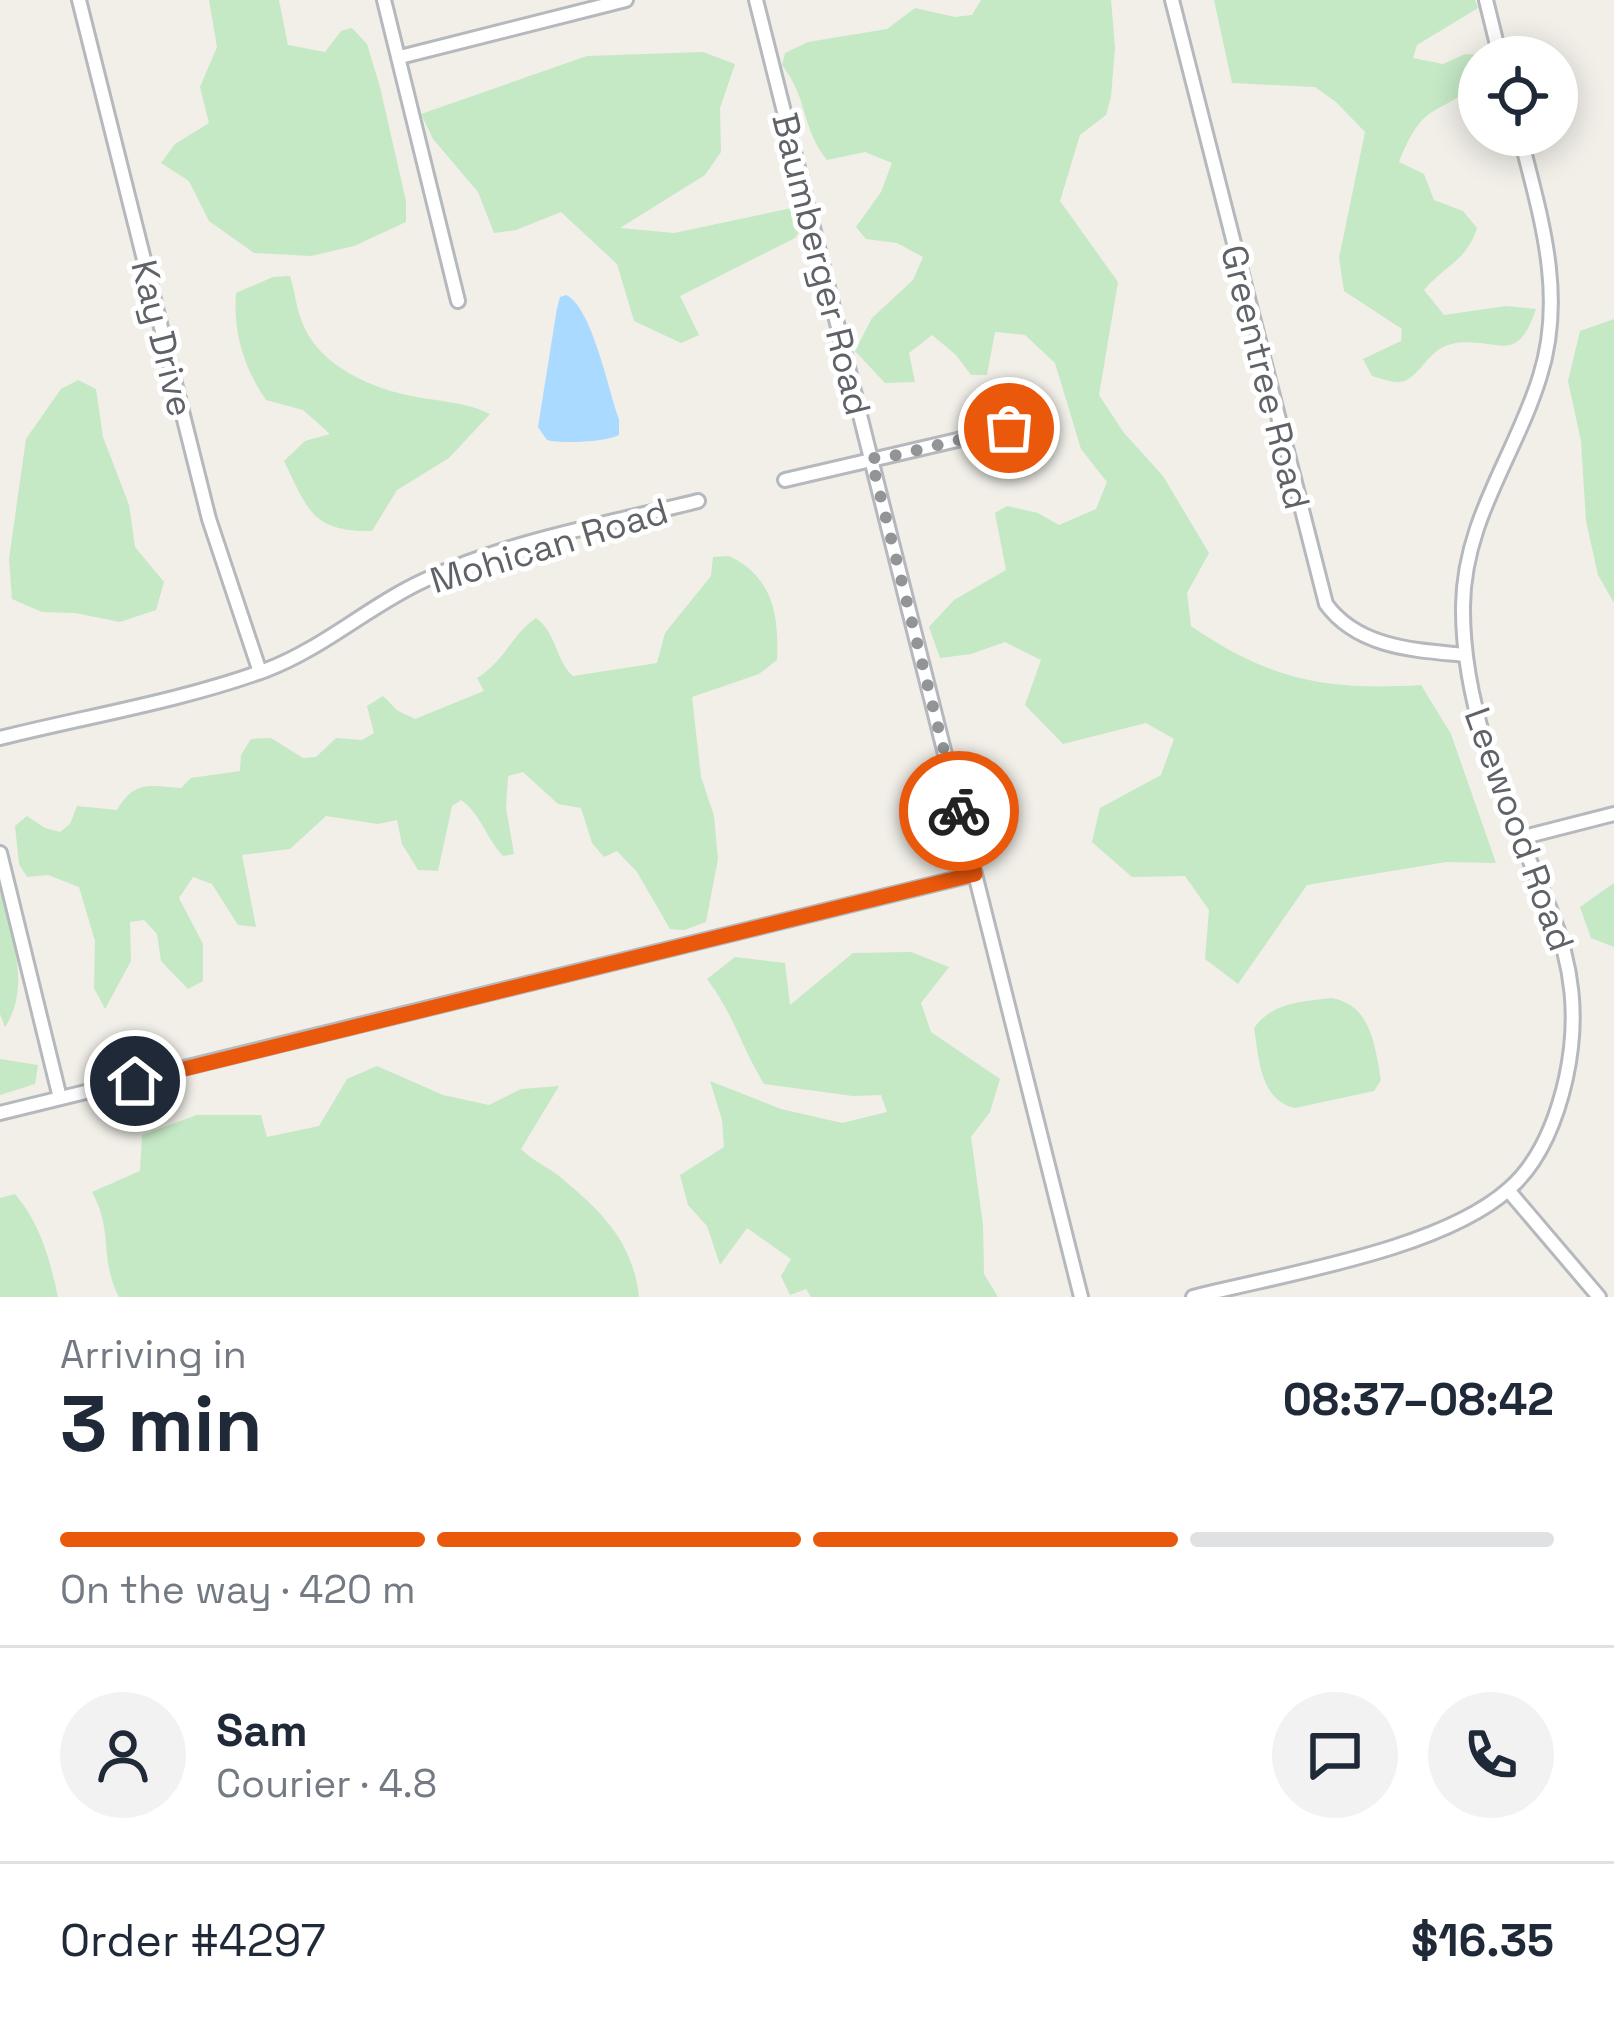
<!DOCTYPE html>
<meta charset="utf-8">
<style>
:root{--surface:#fff;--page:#f2f2f3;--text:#1f2937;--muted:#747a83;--line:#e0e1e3;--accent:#ea580c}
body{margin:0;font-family:"Space Grotesk",sans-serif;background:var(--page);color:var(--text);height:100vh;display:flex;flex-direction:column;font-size:45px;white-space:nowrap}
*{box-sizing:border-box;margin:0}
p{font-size:39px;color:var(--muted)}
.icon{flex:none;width:66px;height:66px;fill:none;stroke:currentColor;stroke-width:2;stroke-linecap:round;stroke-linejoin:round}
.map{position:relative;height:1297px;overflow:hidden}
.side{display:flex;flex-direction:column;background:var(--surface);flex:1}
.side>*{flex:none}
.buttons{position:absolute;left:1458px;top:36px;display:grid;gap:24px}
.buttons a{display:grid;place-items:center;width:120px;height:120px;border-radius:50%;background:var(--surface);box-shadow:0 6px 30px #0003;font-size:60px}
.pin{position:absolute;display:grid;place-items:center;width:102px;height:102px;color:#fff;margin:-51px;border:6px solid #fff;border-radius:50%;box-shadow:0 3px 12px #0007}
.courier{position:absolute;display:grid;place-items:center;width:120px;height:120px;margin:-60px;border:9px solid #ea580c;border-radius:50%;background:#fff;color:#222;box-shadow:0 3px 15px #0007}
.head em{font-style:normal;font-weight:800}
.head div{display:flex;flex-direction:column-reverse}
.head{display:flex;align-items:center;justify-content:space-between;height:204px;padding:0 60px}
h1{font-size:78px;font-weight:800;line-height:90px}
.bar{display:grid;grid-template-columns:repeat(4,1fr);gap:18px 12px;align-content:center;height:144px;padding:0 60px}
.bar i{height:15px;border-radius:9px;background:var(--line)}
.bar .on{background:var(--accent)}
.bar p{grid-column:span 4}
.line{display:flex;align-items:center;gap:30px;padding:0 60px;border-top:3px solid var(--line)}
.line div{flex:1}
.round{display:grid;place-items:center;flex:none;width:126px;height:126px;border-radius:63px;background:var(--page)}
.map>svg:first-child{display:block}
.green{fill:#c5e8c5}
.water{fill:#aadaff}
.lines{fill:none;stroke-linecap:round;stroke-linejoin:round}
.street-casing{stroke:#b5b8bc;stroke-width:18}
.street{stroke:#fff;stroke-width:12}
.done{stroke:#929495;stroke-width:12;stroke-dasharray:0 21.6}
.route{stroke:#ea580c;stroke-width:15}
.labels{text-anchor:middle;stroke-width:10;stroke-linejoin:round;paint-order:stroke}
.street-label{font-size:36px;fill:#5f6368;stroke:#fff}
</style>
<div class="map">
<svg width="1614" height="1297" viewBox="0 0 1614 1297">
<rect width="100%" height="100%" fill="#f1efe8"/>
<g class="green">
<polygon points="209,0 279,0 288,45 325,52 341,31 352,28 367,44 380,87 406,201 406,222 354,246 311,256 254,253 209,221 189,181 161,163 175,144 209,123 200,87 217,47"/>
<path d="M981,0H1111L1115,47L1111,97L1106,115L1080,135L1060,201L1118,282L1099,395L1124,433L1163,476L1209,553L1187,593L1191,626C1269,680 1327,691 1421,685L1451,734L1496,863L1446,862L1307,885L1238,984L1205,959L1209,910L1185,876L1132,877L1092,842L1100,808L1161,775L1174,739L1146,723L1063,744L1025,705L1041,660L1005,642L971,654L940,658L929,627L954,600L1006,570L995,513L1007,506L1038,513L1059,525L1096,509L1107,482L1081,449L1055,363L1025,335L995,332L987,375H971L956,355L932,335L909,353L915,382L885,383L855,351L872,318L913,280L923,257L897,243L866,239L856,227L881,192L892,163L865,152L827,160C801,128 809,100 782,65L785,53L808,42L887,29L915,8L955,17L972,15Z"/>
<path d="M1214,0H1475L1478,8L1417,45L1413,58L1443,64L1465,54L1479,55V81C1437,119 1425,97 1399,162L1424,174L1434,200L1463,211L1477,228C1466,262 1445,265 1424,290L1444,315L1506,306L1536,309C1516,369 1496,335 1452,344C1428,348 1419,380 1400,382C1393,383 1380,378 1372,376L1363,359L1401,341L1402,329L1344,291L1339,258L1365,132L1336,102L1315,87L1232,83Z"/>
<polygon points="703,52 735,64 720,108 721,152 705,175 620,228 674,233 792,208 801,229 795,238 680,296 699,335 681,343 634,321 617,264 561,212 516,230 494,233 478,192 433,139 421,114 587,56"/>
<path d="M290,276C295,291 296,307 302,322C318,366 374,390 417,397C443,402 466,402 490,414L449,458L397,490L372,531C312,532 308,510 284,461L305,441L330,434L303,410L266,400C244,368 233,333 236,293L273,277Z"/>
<polygon points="1614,319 1614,603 1598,575 1586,521 1581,441 1568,381 1580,331"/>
<polygon points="78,380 96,389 103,437 129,505 135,547 164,582 156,610 120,622 75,613 42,612 12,599 9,559 26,439 61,389"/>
<path d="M729,556C773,577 779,615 777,660L759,674L692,697L701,777L714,816L718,859L706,922L684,930L670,929L637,872L617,851L604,857L592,843L581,808L558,804L523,772L508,776L506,808L514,854L503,856C486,838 481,814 461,800L452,806L438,871L418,870L402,844L397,820L378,824L326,816L290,849L242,855L256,927L238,925L212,884L193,877L179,898L203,944V981L188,989L161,961L157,934L144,920L130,922L131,961L105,1009L94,988L95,941L79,887L48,875L27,877L19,864L15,826L27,816L45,828L60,832L70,824L77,806L117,810C135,779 151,786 181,788L191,778L240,771L241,755L251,739L271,738L303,758L316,757L336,738L362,740L374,733L367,706L383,696L398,711L415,719L484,691L477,678C507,659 510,636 536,618C557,633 555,660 573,676L657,663L665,633L711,576L713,557Z"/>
<polygon points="1614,883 1614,947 1591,938 1580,907"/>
<path d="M0,889C11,932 32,987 5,1027L0,1014Z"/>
<path d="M911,952L949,967L921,1003L931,1032L1000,1079L990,1112L971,1137L983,1225L984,1274L998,1297H811L806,1289L790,1295L781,1276L791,1259L747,1228L720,1265L707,1226L688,1205L680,1175L724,1147L722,1120L710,1081L781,1109L842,1123L887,1112L881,1095L853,1096L764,1084C742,1048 733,1013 707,979L735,957L785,963L790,1005L853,953Z"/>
<path d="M1331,998C1371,1004 1375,1046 1381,1080L1374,1091L1295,1108C1260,1100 1259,1059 1254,1028C1273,1002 1301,1002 1331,998Z"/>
<polygon points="0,1059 38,1065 35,1084 0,1095"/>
<path d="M377,1066L443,1095L489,1105L521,1089L559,1086L521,1149C533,1161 546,1166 559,1176C601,1211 633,1241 639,1297H119C99,1259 114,1232 92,1192L140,1171L142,1135L197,1115H261L267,1137L319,1126L347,1079Z"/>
<path d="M15,1194C40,1223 50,1260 58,1297H0V1198Z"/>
</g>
<path class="water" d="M566,295C592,307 608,389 619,419V435C606,442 562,444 547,440L538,427L557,308L560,297Z"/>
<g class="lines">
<defs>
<g id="street">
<polyline points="79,0 209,519 260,672"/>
<polyline points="384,0 458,301"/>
<polyline points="756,0 1081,1297"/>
<path d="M1172,0L1326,604C1358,648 1415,650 1465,655"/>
<polyline points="1486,0 1500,57"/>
<polyline points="400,57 626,0"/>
<polyline points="785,480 1009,428"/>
<path d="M0,738C88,716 181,701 266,670C324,648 370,605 425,580C511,540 607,524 698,501"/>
<polyline points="1520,838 1614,814"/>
<polyline points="0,853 60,1098"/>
<polyline points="0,1113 975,874"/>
<polyline points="1508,1190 1599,1297"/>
<path d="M1193,1297C1283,1274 1441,1250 1509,1189C1540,1162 1557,1118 1566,1078C1579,1018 1573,966 1550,909C1510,812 1462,714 1463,606C1464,519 1516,455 1540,376C1566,294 1540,215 1520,135"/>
</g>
</defs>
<use href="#street" class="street-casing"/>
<use href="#street" class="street"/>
</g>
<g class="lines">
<polyline class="done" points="959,811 871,458 884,458 1009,428"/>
<polyline class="route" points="135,1081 975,874 959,811"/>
</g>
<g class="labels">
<g class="street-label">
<text transform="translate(822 264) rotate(76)" y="13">Baumberger Road</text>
<text transform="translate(163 338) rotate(76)" y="13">Kay Drive</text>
<text transform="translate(1266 377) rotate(76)" y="13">Greentree Road</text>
<text transform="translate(549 545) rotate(-17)" y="13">Mohican Road</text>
<text transform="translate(1520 829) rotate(70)" y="13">Leewood Road</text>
</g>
</g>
</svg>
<div class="buttons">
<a><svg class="icon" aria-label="locate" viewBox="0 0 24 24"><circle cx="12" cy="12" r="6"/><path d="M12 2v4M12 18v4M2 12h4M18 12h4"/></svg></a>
</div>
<div class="pin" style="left:1009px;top:428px;background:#ea580c"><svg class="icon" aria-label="bag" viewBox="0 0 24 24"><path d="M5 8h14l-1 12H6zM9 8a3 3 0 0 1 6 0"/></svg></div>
<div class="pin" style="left:135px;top:1081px;background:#1f2937"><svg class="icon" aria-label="home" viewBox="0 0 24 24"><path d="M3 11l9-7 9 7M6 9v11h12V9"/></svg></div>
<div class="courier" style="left:959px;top:811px"><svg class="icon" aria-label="bike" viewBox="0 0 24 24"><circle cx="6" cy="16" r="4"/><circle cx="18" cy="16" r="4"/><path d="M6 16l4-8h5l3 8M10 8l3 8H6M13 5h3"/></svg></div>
</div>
<section class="side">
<div class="head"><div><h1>3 min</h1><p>Arriving in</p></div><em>08:37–08:42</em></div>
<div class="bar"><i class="on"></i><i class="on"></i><i class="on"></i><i></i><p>On the way · 420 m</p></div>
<div class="line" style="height:216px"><a class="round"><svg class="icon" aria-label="person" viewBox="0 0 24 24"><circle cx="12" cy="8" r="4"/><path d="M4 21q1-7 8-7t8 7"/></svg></a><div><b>Sam</b><p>Courier · 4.8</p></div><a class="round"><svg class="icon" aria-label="chat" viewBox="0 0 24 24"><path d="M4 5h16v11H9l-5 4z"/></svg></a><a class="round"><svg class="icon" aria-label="phone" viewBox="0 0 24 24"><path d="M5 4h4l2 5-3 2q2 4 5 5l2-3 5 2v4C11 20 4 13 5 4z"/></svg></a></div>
<div class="line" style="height:156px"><div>Order #4297</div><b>$16.35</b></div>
</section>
